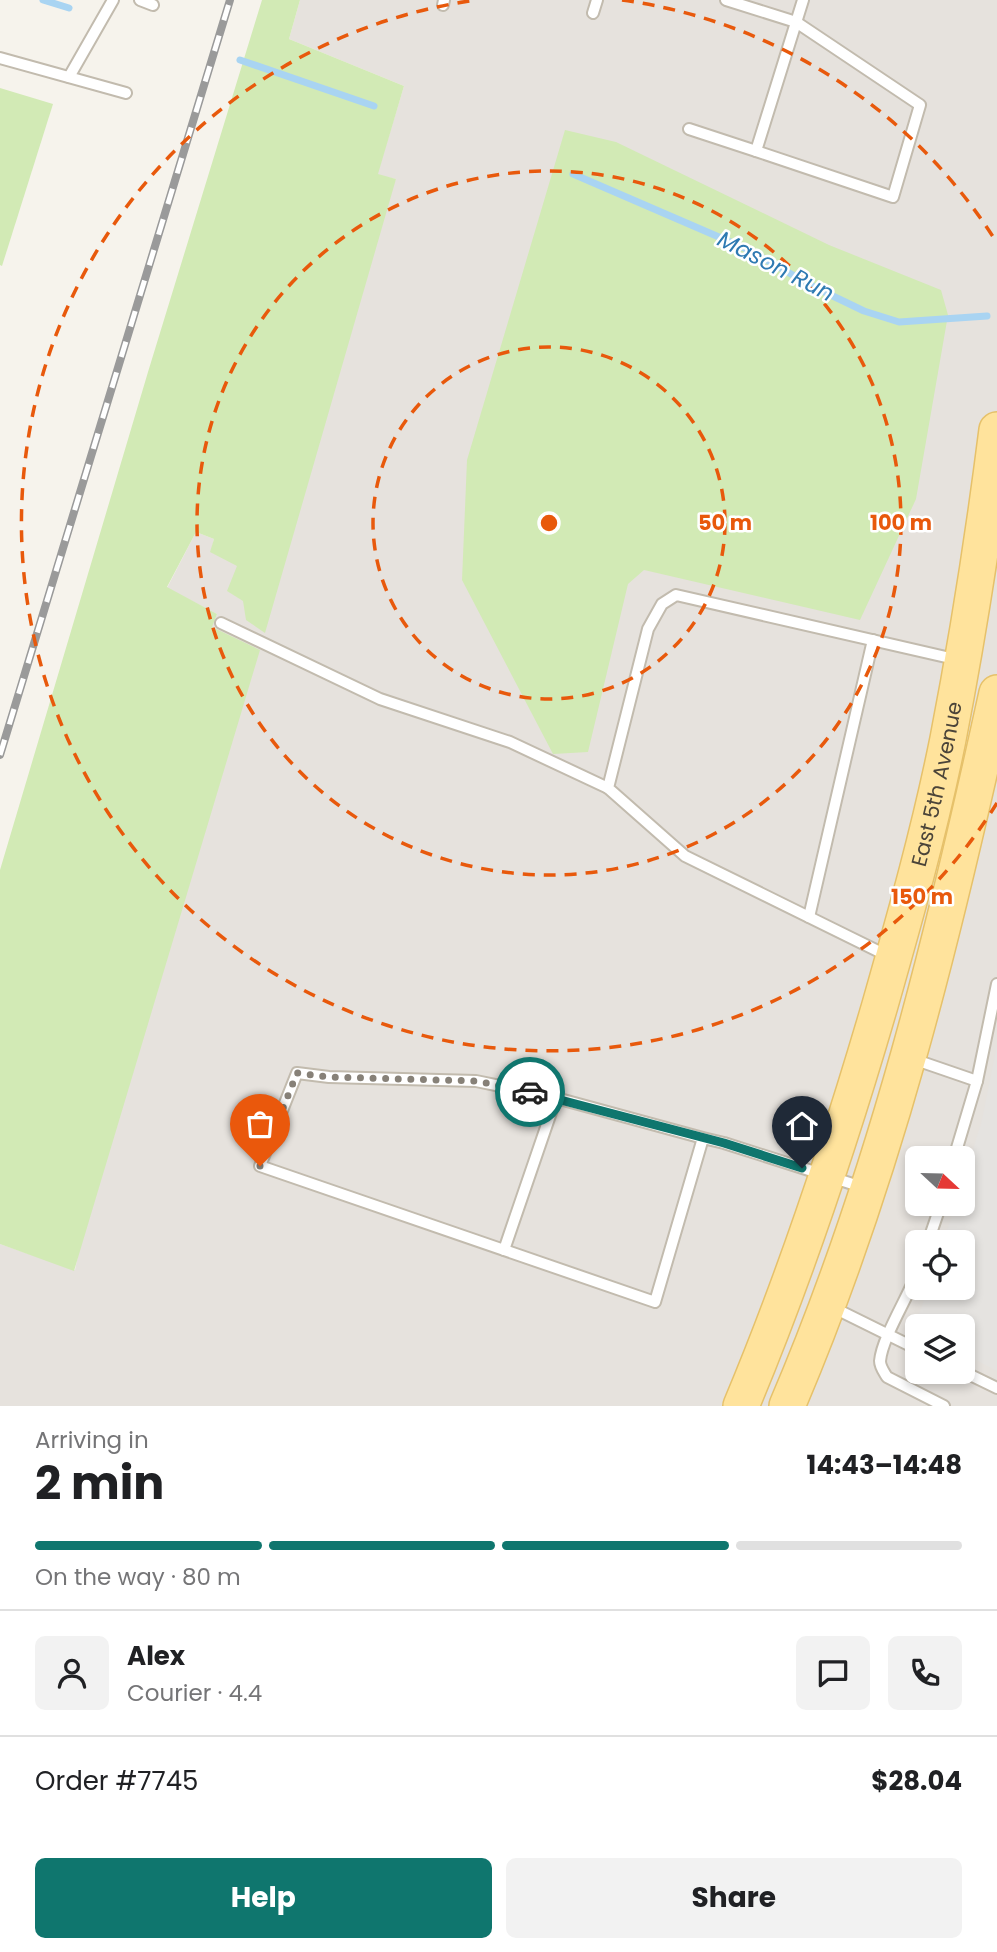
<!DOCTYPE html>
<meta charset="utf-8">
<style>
:root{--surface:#fff;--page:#f2f2f2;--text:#202124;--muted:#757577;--line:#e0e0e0;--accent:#0f766e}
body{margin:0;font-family:Poppins,sans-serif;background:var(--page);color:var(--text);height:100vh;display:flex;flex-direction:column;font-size:26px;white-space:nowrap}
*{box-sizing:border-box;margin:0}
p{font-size:23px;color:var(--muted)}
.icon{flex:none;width:38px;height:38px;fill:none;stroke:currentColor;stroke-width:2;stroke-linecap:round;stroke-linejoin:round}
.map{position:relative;height:1406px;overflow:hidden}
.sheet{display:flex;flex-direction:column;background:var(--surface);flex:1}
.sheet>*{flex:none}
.needle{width:46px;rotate:112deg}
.controls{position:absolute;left:905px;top:1146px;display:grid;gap:14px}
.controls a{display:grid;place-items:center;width:70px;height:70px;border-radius:10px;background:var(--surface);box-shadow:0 4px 10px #0003;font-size:35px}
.pin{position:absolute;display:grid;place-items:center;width:60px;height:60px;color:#fff;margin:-72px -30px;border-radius:50% 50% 50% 0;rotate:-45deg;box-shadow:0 0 7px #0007}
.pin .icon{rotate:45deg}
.courier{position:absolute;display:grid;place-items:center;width:70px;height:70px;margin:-35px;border:5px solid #0f766e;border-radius:50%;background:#fff;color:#222;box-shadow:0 2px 9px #0007}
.headline em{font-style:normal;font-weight:700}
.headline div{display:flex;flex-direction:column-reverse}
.headline{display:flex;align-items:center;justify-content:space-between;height:119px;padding:0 35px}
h1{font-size:46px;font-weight:700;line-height:52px}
.bar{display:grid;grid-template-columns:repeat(4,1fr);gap:10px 7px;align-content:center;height:84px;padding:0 35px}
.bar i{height:9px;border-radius:5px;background:var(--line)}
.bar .on{background:var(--accent)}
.bar p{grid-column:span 4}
.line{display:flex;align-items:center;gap:18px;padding:0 35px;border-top:2px solid var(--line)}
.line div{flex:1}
.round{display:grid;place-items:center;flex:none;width:74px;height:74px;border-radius:10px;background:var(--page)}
.primary-button{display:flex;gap:14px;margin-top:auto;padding:14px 35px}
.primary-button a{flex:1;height:80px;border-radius:10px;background:var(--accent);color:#fff;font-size:28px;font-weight:700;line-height:80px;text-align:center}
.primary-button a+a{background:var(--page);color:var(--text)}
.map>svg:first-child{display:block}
.industrial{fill:#e6e2dd;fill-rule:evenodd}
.green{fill:#d2eab5}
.parking{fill:#e5e3e0}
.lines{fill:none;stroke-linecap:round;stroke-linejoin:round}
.stream{stroke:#a9d4f2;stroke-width:7}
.service-casing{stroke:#c2bbae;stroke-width:14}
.primary-casing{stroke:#e6c16a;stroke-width:38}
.service{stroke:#fff;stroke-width:10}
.primary{stroke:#ffe39c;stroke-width:35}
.rail-casing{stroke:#9a9a9a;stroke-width:8}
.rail{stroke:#fff;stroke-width:5;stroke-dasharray:16;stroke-linecap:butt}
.done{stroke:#878178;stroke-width:7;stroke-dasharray:0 12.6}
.route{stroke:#0f766e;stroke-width:9}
.ring{fill:none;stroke:#e8590c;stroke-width:3.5;stroke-dasharray:12 9}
.labels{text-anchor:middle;stroke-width:5;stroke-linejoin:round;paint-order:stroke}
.street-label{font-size:21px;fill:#4b4439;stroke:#fff}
.water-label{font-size:23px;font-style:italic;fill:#2e7ab2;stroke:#fff}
.centre{fill:#e8590c;stroke:#fff;stroke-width:3.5}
.ring-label{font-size:21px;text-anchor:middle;font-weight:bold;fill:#e8590c;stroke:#fff;stroke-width:5;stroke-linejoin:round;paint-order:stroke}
</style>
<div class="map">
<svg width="997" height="1406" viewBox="0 0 997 1406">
<rect width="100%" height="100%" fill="#f6f3ec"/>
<path class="industrial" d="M300,0H997V1406H0V1244L75,1270L211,627L217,614L167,588L196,532L214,539L211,552L396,179L377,175L404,86L289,39ZM917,1158H962V1204H917ZM917,1242H962V1288H917ZM917,1326H962V1372H917Z"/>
<g class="green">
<polygon points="262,0 300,0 289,39 404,86 378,174 396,179 265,633 246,620 243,601 227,591 237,566 210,552 214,539 196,532 167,587 217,614 212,627 260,650 74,1271 0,1244 0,870 148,372"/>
<polygon points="0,88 53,104 2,266 0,265"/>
<polygon points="565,130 616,142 829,245 941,290 948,315 916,499 860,620 644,570 628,584 588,752 553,754 462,580 467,460"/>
</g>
<polygon class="parking" points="997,1045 997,1371 963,1353 962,1326 917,1326 917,1331 914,1329 928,1288 962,1288 962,1242 943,1242 956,1204 962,1204 963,1183 982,1120"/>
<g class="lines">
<g class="stream">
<polyline points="43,0 69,8"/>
<polyline points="240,60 374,106"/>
<polyline points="573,174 749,250 812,286 864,311 899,322 987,316"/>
</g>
<defs>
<g id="service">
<polyline points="140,0 153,5"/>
<polyline points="726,0 796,22 920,105 893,197 756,151"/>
<polyline points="443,5 444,0"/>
<polyline points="593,13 597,0"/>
<polyline points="0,58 126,93"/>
<polyline points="69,77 113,0"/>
<polyline points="689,129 756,151 803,0"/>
<polyline points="221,623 380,699 510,742 608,788"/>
<polyline points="809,917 873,640"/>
<polyline points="888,956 685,856 608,788 648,629 662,604 676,595 959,660"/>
<polyline points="913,1059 977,1081"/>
<polyline points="703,1138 655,1302 260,1166 297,1073 329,1077 476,1081 549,1096 556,1098 703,1138 724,1143 862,1187"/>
<polyline points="954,1158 977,1081 997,984"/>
<polyline points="928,1242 941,1204"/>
<polyline points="504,1250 556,1098"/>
<path d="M917,1273C908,1297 882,1338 880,1361C880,1367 884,1372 887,1377L944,1406"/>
<polyline points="830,1306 917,1349"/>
<polyline points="962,1371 997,1388"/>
</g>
<g id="primary">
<path id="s1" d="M741,1406C796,1275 840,1142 880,1005C905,917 930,829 948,739C968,636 984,533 997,430"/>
<path d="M787,1406C885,1177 944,935 997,693"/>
</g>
</defs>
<use href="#service" class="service-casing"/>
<use href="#primary" class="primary-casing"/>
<use href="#service" class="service"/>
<use href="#primary" class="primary"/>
<defs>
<polyline id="rail" points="0,755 230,0"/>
</defs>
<use href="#rail" class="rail-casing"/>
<use href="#rail" class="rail"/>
</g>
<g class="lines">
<polyline class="done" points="260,1166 297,1073 329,1077 476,1081 530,1092"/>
<polyline class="route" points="530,1092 724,1143 802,1168"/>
</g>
<g class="ring">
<circle cx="549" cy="523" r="176"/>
<circle cx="549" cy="523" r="352"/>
<path d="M997 803A528 528 0 1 1 476 0M622 0A528 528 0 0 1 997 243"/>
</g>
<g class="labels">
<g class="street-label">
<text dy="7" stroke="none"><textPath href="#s1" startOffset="653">East 5th Avenue</textPath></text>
</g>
<g class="water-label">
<text transform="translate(776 266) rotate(27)" y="8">Mason Run</text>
</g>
</g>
<circle cx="549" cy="523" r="10" class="centre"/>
<g class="ring-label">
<text x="725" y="530">50 m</text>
<text x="901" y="530">100 m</text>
<text x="922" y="904">150 m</text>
</g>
</svg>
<div class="controls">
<a><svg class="needle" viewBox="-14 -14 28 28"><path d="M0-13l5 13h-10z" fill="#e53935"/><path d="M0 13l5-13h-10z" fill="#757577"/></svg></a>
<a><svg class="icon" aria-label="locate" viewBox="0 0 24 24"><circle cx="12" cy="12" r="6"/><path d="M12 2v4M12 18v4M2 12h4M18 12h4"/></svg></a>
<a><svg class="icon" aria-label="layers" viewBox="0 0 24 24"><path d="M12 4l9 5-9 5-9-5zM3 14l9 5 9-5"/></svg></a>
</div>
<div class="pin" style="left:260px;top:1166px;background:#ea580c"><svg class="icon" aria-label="bag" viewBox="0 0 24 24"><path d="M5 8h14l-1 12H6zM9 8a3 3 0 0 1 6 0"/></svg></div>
<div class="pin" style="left:802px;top:1168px;background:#1f2937"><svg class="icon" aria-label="home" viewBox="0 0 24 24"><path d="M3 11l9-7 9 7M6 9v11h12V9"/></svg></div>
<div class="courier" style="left:530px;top:1092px"><svg class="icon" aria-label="car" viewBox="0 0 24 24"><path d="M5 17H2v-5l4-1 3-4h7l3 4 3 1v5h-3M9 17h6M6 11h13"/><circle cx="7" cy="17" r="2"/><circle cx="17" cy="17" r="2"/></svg></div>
</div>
<section class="sheet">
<div class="headline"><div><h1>2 min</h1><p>Arriving in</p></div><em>14:43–14:48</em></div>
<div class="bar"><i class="on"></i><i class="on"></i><i class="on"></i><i></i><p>On the way · 80 m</p></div>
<div class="line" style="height:126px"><a class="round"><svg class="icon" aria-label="person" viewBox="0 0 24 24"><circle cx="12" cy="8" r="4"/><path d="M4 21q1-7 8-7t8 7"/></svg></a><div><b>Alex</b><p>Courier · 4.4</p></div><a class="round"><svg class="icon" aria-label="chat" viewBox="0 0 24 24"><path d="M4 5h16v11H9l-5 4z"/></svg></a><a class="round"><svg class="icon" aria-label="phone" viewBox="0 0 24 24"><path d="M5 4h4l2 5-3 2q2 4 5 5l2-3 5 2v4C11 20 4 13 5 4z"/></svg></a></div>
<div class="line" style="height:91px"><div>Order #7745</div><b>$28.04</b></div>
<div class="primary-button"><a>Help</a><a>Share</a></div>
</section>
